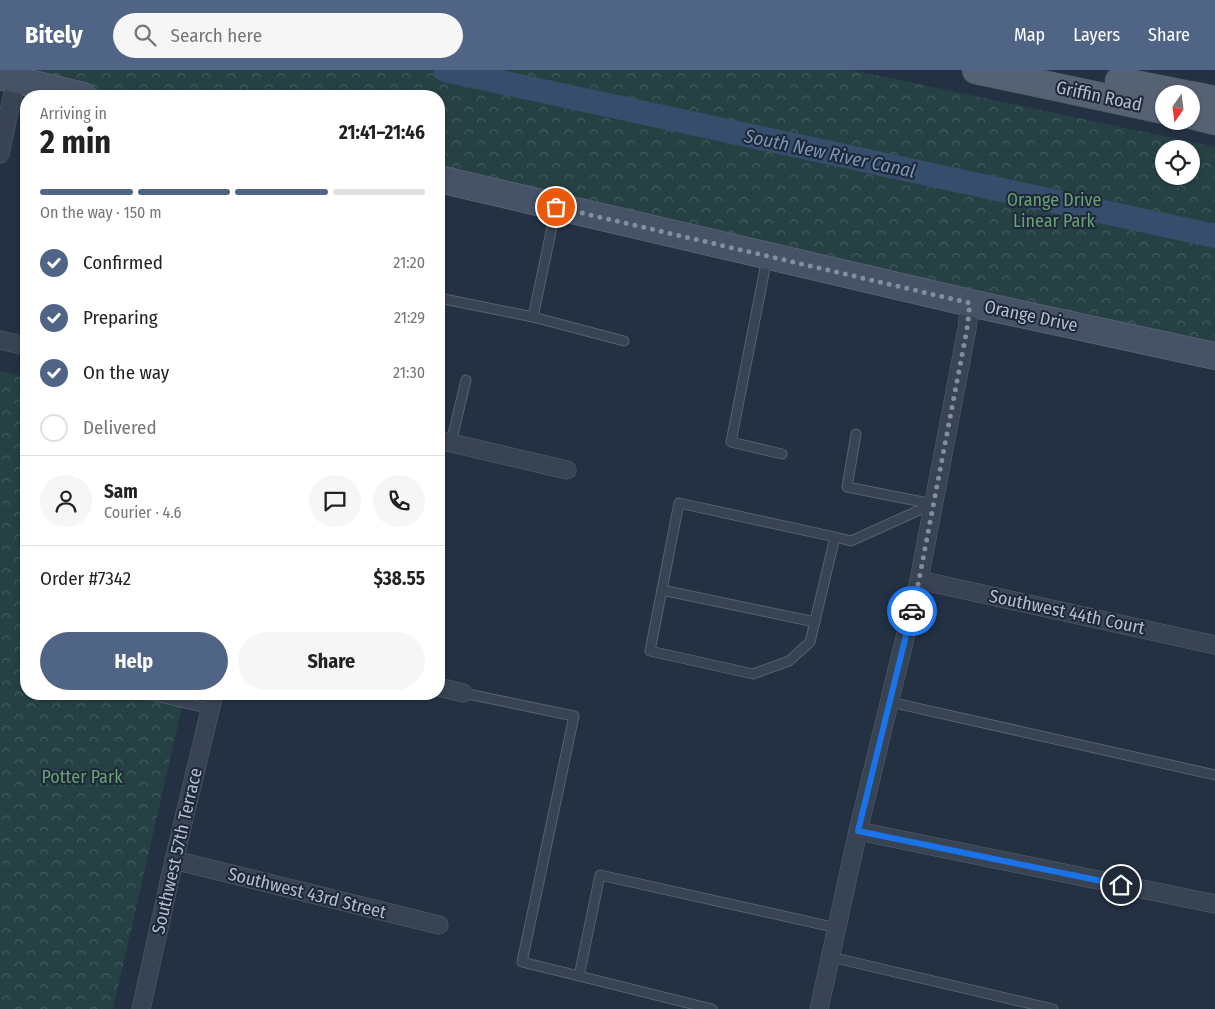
<!DOCTYPE html>
<meta charset="utf-8">
<style>
:root{--surface:#fff;--page:#f6f6f6;--text:#222;--muted:#767676;--line:#e0e0e0;--accent:#506585}
body{margin:0;font-family:"Fira Sans Condensed",sans-serif;background:var(--page);color:var(--text);height:100vh;display:flex;flex-direction:column;font-size:19px;white-space:nowrap}
*{box-sizing:border-box;margin:0}
p{font-size:16px;color:var(--muted)}
.icon{flex:none;width:28px;height:28px;fill:none;stroke:currentColor;stroke-width:2;stroke-linecap:round;stroke-linejoin:round}
.map{position:relative;flex:1;overflow:hidden}
.sheet{position:absolute;left:20px;top:20px;width:425px;height:610px;display:flex;flex-direction:column;background:var(--surface);border-radius:20px;box-shadow:0 1px 4px #0004}
.sheet>*{flex:none}
.needle{width:32px;rotate:194deg}
.tools{position:absolute;left:1155px;top:15px;display:grid;gap:10px}
.tools a{display:grid;place-items:center;width:45px;height:45px;border-radius:50%;background:var(--surface);box-shadow:0 1px 4px #0004;font-size:25px}
.pin{position:absolute;display:grid;place-items:center;width:42px;height:42px;color:#fff;margin:-21px;border:2px solid #fff;border-radius:50%;box-shadow:0 1px 5px #0007}
.courier{position:absolute;display:grid;place-items:center;width:50px;height:50px;margin:-25px;border:4px solid #1a73e8;border-radius:50%;background:#fff;color:#222;box-shadow:0 1px 6px #0007}
.overview em{font-style:normal;font-weight:700}
.overview div{display:flex;flex-direction:column-reverse}
.overview{display:flex;align-items:center;justify-content:space-between;height:85px;padding:0 20px}
h1{font-size:32px;font-weight:700;line-height:38px}
.bar{display:grid;grid-template-columns:repeat(4,1fr);gap:8px 5px;align-content:center;height:60px;padding:0 20px}
.bar i{height:6px;border-radius:4px;background:var(--line)}
.bar .on{background:var(--accent)}
.bar p{grid-column:span 4}
.line{display:flex;align-items:center;gap:12px;padding:0 20px;border-top:1px solid var(--line)}
.line div{flex:1}
.round{display:grid;place-items:center;flex:none;width:52px;height:52px;border-radius:26px;background:var(--page)}
ol{padding:0 20px;list-style:none}
li{display:flex;align-items:center;gap:15px;height:55px}
li p{margin-inline-start:auto}
li .icon{padding:5px;border-radius:50%;background:var(--accent);color:#fff;stroke-width:4}
li:last-child{color:var(--muted)}
li i{width:28px;height:28px;border:2px solid var(--line);border-radius:50%}
.button{display:flex;gap:10px;margin-top:auto;padding:10px 20px}
.button a{flex:1;height:58px;border-radius:30px;background:var(--accent);color:#fff;font-size:20px;font-weight:700;line-height:58px;text-align:center}
.button a+a{background:var(--page);color:var(--text)}
header{display:flex;align-items:center;gap:30px;box-sizing:border-box;height:70px;padding:0 25px;background:var(--accent);color:#fff}
header strong{font-size:24px}
nav{display:flex;gap:28px;margin-inline-start:auto;font-size:18px}
.search{width:350px;height:45px;background:var(--page);display:flex;align-items:center;gap:12px;box-sizing:border-box;padding:0 18px;border-radius:28px;color:var(--muted);font-size:19px}
.map>svg:first-child{display:block}
.forest{fill:url(#forest-crowns);fill-rule:evenodd}
.lines{fill:none;stroke-linecap:round;stroke-linejoin:round}
.canal{stroke:#364d6c;stroke-width:24}
.lane-casing{stroke:#566170;stroke-width:11}
.street-casing{stroke:#566170;stroke-width:19}
.secondary-casing{stroke:#566170;stroke-width:28}
.primary-casing{stroke:#424c5c;stroke-width:29}
.lane{stroke:#384353;stroke-width:9}
.street{stroke:#384353;stroke-width:18}
.secondary{stroke:#465266;stroke-width:26}
.primary{stroke:#566273;stroke-width:28}
.done{stroke:#828d9d;stroke-width:5;stroke-dasharray:0 9}
.route{stroke:#1a73e8;stroke-width:6}
.labels{text-anchor:middle;stroke-width:4;stroke-linejoin:round;paint-order:stroke}
.street-label{font-size:18px;fill:#b5becd;stroke:#1d2838}
.park-label{font-size:18px;fill:#6aa076;stroke:#1d2838}
.water-label{font-size:19px;font-style:italic;fill:#7a95b7;stroke:#1d2838}
</style>
<header>
<strong>Bitely</strong>
<div class="search"><svg class="icon" aria-label="search" viewBox="0 0 24 24"><circle cx="10" cy="10" r="6"/><path d="M15 15l6 6"/></svg>Search here</div>
<nav><a>Map</a><a>Layers</a><a>Share</a></nav>
</header>
<div class="map">
<svg width="1215" height="939" viewBox="0 0 1215 939">
<defs>
<pattern id="forest-crowns" width="20" height="18" patternUnits="userSpaceOnUse" patternTransform="scale(1.25)"><rect width="20" height="18" fill="#264144"/><path d="M2 6a3 3 0 1 1 6 0M12 15a3 3 0 1 1 6 0" fill="none" stroke="#435b5e"/></pattern>
</defs>
<rect width="100%" height="100%" fill="#243143"/>
<g class="forest">
<path d="M10,0H852L1215,77V273L782,177L439,99V26H124ZM1164,79H1191V106H1164Z"/>
<polygon points="0,301 26,307 26,624 185,624 113,939 0,939"/>
</g>
<g class="lines">
<polyline class="canal" points="445,0 1215,166"/>
<defs>
<g id="lane">
<polyline points="767,188 731,372 782,384"/>
<polyline points="439,228 533,247 624,271"/>
<polyline points="533,247 556,138"/>
<polyline points="451,373 466,310"/>
<polyline points="835,467 810,572 789,591 753,604 650,581 679,433 835,467 851,471 933,434 847,417 856,364"/>
<polyline points="662,520 815,552"/>
<polyline points="463,623 574,646 522,892 579,906"/>
<polyline points="147,624 211,639"/>
<polyline points="890,632 1215,705"/>
<polyline points="831,887 1053,939"/>
<polyline points="712,939 579,906 600,805 837,858"/>
</g>
<g id="street">
<polyline points="0,84 16,10"/>
<polyline points="0,270 26,276"/>
<polyline points="439,370 567,400"/>
<polyline points="919,510 1215,575"/>
<polyline points="439,617 463,623"/>
<polyline points="858,761 1215,834"/>
<polyline points="174,790 439,855"/>
<polyline points="141,939 174,790 214,624"/>
<polyline points="819,939 858,761 919,510 967,259 970,233"/>
</g>
<g id="secondary">
<polyline points="0,6 84,26"/>
<polyline points="439,109 970,233 1215,286"/>
</g>
<g id="primary">
<polyline points="976,0 1164,40"/>
<polyline points="1119,11 1184,24"/>
<polyline points="1191,25 1215,30"/>
<polyline points="1191,45 1215,51"/>
</g>
</defs>
<use href="#lane" class="lane-casing"/>
<use href="#street" class="street-casing"/>
<use href="#secondary" class="secondary-casing"/>
<use href="#primary" class="primary-casing"/>
<use href="#lane" class="lane"/>
<use href="#street" class="street"/>
<use href="#secondary" class="secondary"/>
<use href="#primary" class="primary"/>
</g>
<g class="lines">
<polyline class="done" points="556,137 970,233 967,259 919,510 912,541"/>
<polyline class="route" points="912,541 858,761 1121,815"/>
</g>
<g class="labels">
<g class="street-label">
<text transform="translate(1099 26) rotate(12)" y="6">Griffin Road</text>
<text transform="translate(1031 246) rotate(12)" y="6">Orange Drive</text>
<text transform="translate(1067 542) rotate(12)" y="6">Southwest 44th Court</text>
<text transform="translate(177 781) rotate(-77)" y="6">Southwest 57th Terrace</text>
<text transform="translate(307 823) rotate(14)" y="6">Southwest 43rd Street</text>
</g>
<g class="park-label">
<text x="1054" y="136">Orange Drive<tspan x="1054" dy="21">Linear Park</tspan></text>
<text x="82" y="713">Potter Park</text>
</g>
<g class="water-label">
<text transform="translate(830 83) rotate(12)" y="7">South New River Canal</text>
</g>
</g>
</svg>
<div class="tools">
<a><svg class="needle" viewBox="-14 -14 28 28"><path d="M0-13l5 13h-10z" fill="#e53935"/><path d="M0 13l5-13h-10z" fill="#767676"/></svg></a>
<a><svg class="icon" aria-label="locate" viewBox="0 0 24 24"><circle cx="12" cy="12" r="6"/><path d="M12 2v4M12 18v4M2 12h4M18 12h4"/></svg></a>
</div>
<div class="pin" style="left:556px;top:137px;background:#ea580c"><svg class="icon" aria-label="bag" viewBox="0 0 24 24"><path d="M5 8h14l-1 12H6zM9 8a3 3 0 0 1 6 0"/></svg></div>
<div class="pin" style="left:1121px;top:815px;background:#1f2937"><svg class="icon" aria-label="home" viewBox="0 0 24 24"><path d="M3 11l9-7 9 7M6 9v11h12V9"/></svg></div>
<div class="courier" style="left:912px;top:541px"><svg class="icon" aria-label="car" viewBox="0 0 24 24"><path d="M5 17H2v-5l4-1 3-4h7l3 4 3 1v5h-3M9 17h6M6 11h13"/><circle cx="7" cy="17" r="2"/><circle cx="17" cy="17" r="2"/></svg></div>
<section class="sheet">
<div class="overview"><div><h1>2 min</h1><p>Arriving in</p></div><em>21:41–21:46</em></div>
<div class="bar"><i class="on"></i><i class="on"></i><i class="on"></i><i></i><p>On the way · 150 m</p></div>
<ol>
<li><svg class="icon" aria-label="check" viewBox="0 0 24 24"><path d="M5 12l5 5 9-10"/></svg>Confirmed<p>21:20</p></li>
<li><svg class="icon" aria-label="check" viewBox="0 0 24 24"><path d="M5 12l5 5 9-10"/></svg>Preparing<p>21:29</p></li>
<li><svg class="icon" aria-label="check" viewBox="0 0 24 24"><path d="M5 12l5 5 9-10"/></svg>On the way<p>21:30</p></li>
<li><i></i>Delivered</li>
</ol>
<div class="line" style="height:90px"><a class="round"><svg class="icon" aria-label="person" viewBox="0 0 24 24"><circle cx="12" cy="8" r="4"/><path d="M4 21q1-7 8-7t8 7"/></svg></a><div><b>Sam</b><p>Courier · 4.6</p></div><a class="round"><svg class="icon" aria-label="chat" viewBox="0 0 24 24"><path d="M4 5h16v11H9l-5 4z"/></svg></a><a class="round"><svg class="icon" aria-label="phone" viewBox="0 0 24 24"><path d="M5 4h4l2 5-3 2q2 4 5 5l2-3 5 2v4C11 20 4 13 5 4z"/></svg></a></div>
<div class="line" style="height:65px"><div>Order #7342</div><b>$38.55</b></div>
<div class="button"><a>Help</a><a>Share</a></div>
</section>
</div>
